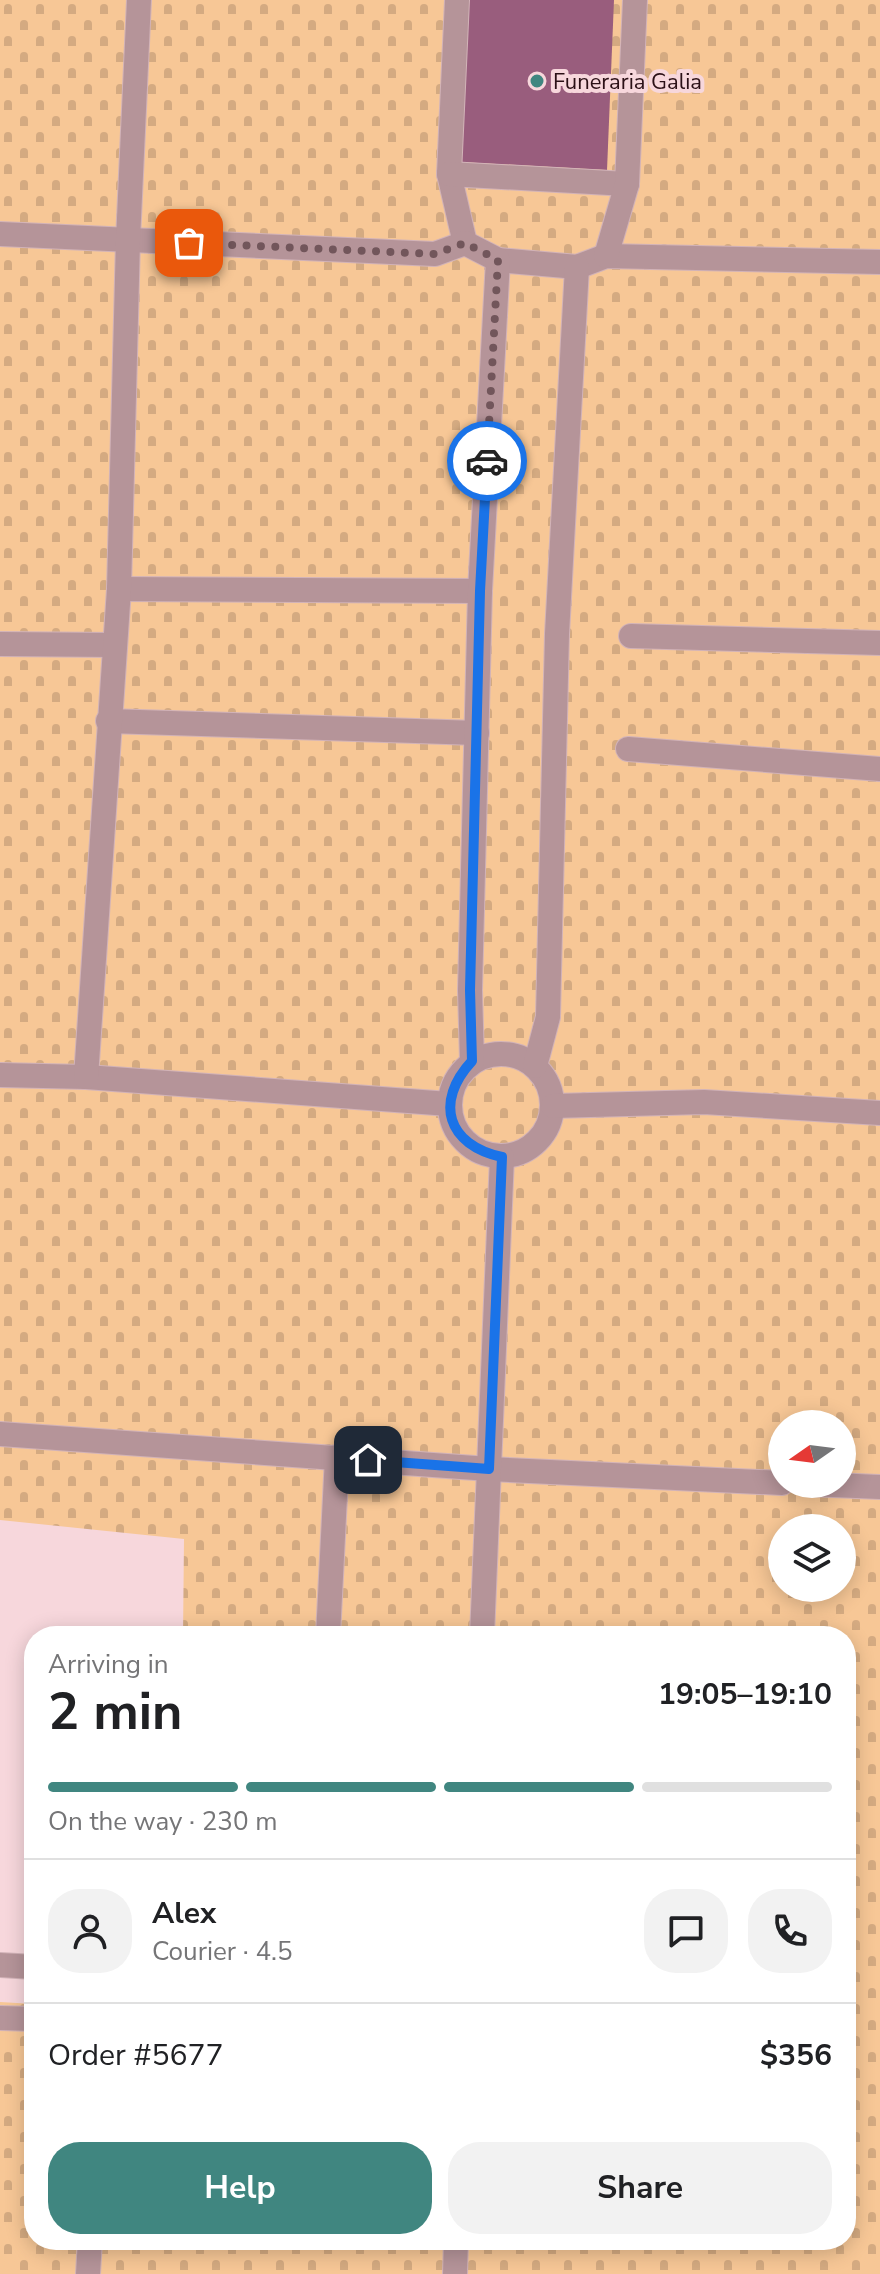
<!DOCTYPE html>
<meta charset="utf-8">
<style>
:root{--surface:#fff;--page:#f2f2f2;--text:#202124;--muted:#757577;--line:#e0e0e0;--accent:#408680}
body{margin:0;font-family:"Nunito Sans",sans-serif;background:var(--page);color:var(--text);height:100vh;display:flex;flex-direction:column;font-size:30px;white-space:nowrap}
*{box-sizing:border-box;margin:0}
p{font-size:26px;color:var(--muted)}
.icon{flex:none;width:44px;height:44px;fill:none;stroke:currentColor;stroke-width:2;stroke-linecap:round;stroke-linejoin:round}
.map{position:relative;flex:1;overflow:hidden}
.panel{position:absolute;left:24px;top:1626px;width:832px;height:624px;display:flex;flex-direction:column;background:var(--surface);border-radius:32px;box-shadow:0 4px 20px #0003}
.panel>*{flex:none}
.needle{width:52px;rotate:256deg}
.buttons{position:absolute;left:768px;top:1410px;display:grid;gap:16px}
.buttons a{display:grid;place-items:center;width:88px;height:88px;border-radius:50%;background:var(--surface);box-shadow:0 4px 20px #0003;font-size:40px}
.pin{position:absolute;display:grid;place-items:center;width:68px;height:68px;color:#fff;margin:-34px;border-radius:16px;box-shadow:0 4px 12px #0006}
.courier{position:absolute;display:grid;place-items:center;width:80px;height:80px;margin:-40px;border:6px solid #1a73e8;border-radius:50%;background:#fff;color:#222;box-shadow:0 2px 10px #0007}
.overview em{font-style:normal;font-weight:700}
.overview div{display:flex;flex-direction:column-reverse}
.overview{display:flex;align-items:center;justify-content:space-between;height:136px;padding:0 24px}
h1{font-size:52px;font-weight:700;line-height:60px}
.bar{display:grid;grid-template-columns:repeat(4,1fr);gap:12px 8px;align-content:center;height:96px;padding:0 24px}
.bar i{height:10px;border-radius:6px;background:var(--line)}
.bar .current{background:var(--accent)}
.bar p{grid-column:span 4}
.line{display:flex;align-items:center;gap:20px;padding:0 24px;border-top:2px solid var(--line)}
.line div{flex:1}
.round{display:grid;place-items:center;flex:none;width:84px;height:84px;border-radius:32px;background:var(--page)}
.primary-button{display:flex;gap:16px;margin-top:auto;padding:16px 24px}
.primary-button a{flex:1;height:92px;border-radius:32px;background:var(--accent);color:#fff;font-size:32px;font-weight:700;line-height:92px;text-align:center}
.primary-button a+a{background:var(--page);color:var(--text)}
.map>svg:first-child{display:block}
.cemetery{fill:url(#cemetery-stones);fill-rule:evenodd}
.building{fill:#995d7d}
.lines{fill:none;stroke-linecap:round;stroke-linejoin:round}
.minor-casing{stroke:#d2b3b8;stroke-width:26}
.minor{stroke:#b59499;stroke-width:24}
.done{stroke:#72565b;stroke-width:8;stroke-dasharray:0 14.4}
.route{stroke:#1a73e8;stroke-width:10}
.poi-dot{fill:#408680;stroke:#f7d7dc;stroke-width:3}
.labels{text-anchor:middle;stroke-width:8;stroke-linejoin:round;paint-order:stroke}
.poi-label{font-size:22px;fill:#2b1016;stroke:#f7d7dc;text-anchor:start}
</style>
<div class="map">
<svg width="880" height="2274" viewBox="0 0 880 2274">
<defs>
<pattern id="cemetery-stones" width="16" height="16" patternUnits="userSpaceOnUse" patternTransform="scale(2)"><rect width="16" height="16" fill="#f7c796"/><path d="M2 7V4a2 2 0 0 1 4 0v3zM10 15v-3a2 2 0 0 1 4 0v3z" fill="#d4aa81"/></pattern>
</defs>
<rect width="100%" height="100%" fill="#f7d7dc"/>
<path class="cemetery" d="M0,0H880V2274H0V2002L34,2004V2240H846V1636H183L184,1539L0,1520ZM782,1424H842V1484H782ZM782,1528H842V1588H782Z"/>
<polygon class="building" points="465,0 614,0 607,170 460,162"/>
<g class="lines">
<defs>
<g id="minor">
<polyline points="457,0 449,174 465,243"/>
<polyline points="449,174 627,184"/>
<polyline points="0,234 435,254 465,243 498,260 577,267 606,256 880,262"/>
<polyline points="606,256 627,184 635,0"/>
<polyline points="119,589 480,591"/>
<polyline points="631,636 880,643"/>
<polyline points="0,644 115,645"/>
<polyline points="108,721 477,733"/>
<polyline points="628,749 880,769"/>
<circle cx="501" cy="1105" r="51"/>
<polyline points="472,1061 470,990 480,591 498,260"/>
<polyline points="535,1066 548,1017 557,634 577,267"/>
<polyline points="0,1075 86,1077 449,1104"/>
<polyline points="86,1077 119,589 128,240 139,0"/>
<polyline points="553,1106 704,1102 880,1113"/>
<polyline points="0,1434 489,1469 782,1483"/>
<polyline points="809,1484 880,1487"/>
<polyline points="328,1636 337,1457"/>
<polyline points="482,1636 502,1157"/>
<polyline points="0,1965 34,1967"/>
<polyline points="0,2018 34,2019"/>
<polyline points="88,2274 90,2240"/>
<polyline points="455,2274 456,2240"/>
</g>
</defs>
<use href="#minor" class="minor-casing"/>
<use href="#minor" class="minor"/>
</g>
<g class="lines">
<polyline class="done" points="189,243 435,254 465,243 498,260 487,461"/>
<path class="route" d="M368,1460L489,1469L502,1157C447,1145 434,1102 472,1061L470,990L480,591L487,461"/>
</g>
<circle class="poi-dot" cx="537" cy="81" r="8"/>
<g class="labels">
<g class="poi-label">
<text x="553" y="89">Funeraria Galia</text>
</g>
</g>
</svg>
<div class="buttons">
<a><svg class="needle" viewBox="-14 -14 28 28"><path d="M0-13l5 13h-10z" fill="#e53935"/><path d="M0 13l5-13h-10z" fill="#757577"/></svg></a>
<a><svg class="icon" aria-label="layers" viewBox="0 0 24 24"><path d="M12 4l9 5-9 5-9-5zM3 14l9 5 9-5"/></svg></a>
</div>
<div class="pin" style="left:189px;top:243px;background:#ea580c"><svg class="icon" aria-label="bag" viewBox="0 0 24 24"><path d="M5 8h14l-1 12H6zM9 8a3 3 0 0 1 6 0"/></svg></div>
<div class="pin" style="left:368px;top:1460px;background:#1f2937"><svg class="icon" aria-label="home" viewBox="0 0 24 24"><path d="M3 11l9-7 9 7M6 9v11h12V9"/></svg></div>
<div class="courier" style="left:487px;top:461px"><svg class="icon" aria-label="car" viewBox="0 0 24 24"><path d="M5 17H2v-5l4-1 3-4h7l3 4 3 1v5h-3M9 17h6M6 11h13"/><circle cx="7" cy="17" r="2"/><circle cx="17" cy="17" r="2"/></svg></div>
<section class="panel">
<div class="overview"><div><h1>2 min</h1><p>Arriving in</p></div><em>19:05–19:10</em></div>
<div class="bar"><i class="current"></i><i class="current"></i><i class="current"></i><i></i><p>On the way · 230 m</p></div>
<div class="line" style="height:144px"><a class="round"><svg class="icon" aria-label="person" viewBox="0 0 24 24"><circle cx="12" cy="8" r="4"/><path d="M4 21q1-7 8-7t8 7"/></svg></a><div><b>Alex</b><p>Courier · 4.5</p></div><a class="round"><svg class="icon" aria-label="chat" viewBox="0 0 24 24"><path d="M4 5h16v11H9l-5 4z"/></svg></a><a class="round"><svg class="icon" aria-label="phone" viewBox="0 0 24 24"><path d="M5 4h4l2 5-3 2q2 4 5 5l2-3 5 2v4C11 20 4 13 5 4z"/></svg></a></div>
<div class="line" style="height:104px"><div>Order #5677</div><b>$356</b></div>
<div class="primary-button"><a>Help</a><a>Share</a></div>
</section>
</div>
